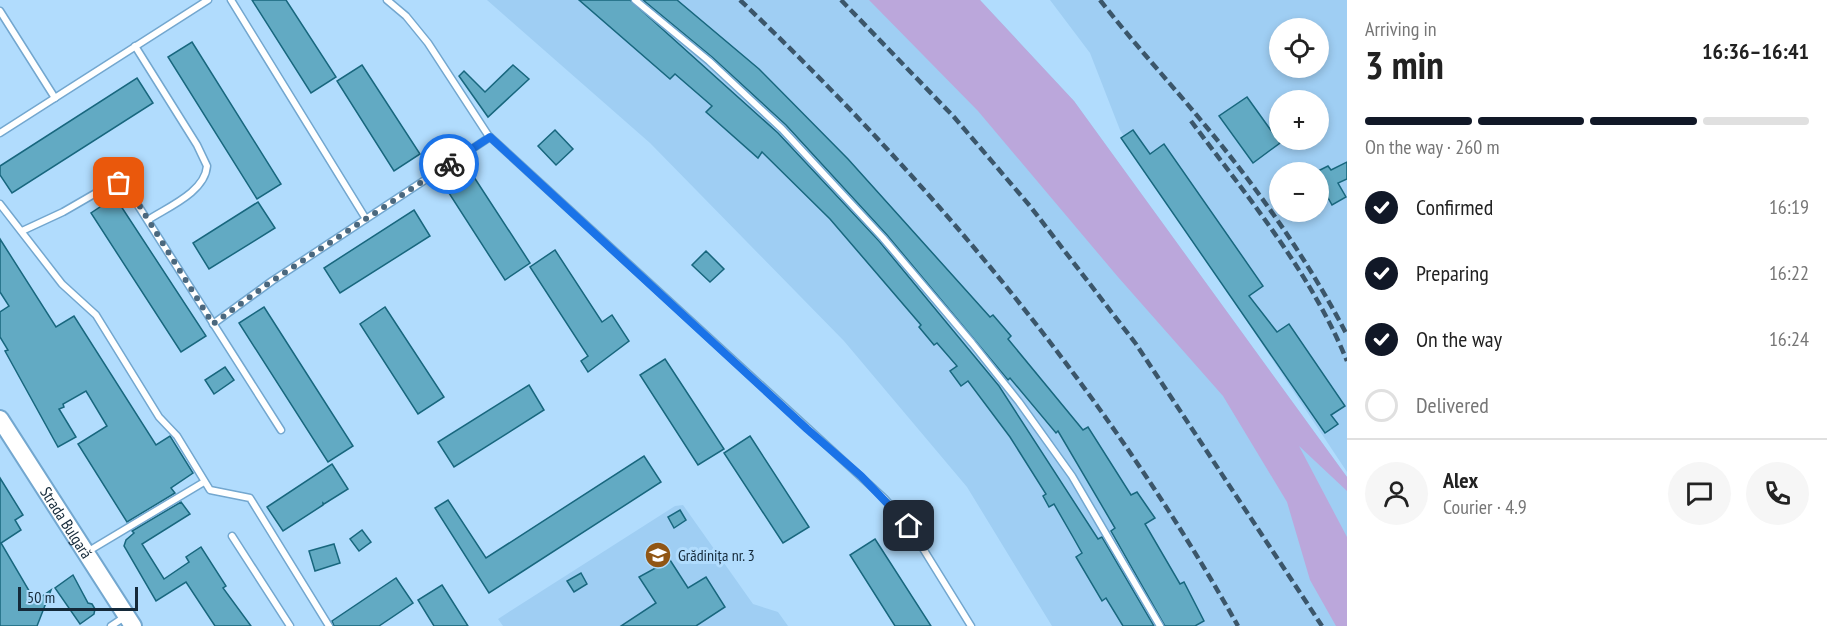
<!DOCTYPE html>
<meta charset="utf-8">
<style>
:root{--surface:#fff;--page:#f6f6f6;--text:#222;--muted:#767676;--line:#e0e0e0;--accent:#111827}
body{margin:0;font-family:"PT Sans Narrow",sans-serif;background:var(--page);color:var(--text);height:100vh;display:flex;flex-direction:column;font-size:22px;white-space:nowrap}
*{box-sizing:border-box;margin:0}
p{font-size:20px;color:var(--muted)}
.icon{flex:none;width:33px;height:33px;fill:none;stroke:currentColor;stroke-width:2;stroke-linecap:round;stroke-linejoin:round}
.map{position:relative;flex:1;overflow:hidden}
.sheet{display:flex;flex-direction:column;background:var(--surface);width:480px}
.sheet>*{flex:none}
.controls{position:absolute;left:1269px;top:18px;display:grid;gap:12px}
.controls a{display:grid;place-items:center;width:60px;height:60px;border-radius:50%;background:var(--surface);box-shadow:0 3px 9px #0003;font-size:30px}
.scale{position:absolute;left:18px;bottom:15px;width:120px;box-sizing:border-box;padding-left:6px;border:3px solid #142939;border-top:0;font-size:16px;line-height:21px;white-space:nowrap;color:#142939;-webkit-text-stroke:4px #b1dcfd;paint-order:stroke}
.pin{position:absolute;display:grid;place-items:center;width:51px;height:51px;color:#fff;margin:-26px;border-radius:12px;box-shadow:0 3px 9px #0006}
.courier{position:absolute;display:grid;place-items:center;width:60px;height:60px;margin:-30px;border:4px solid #1a73e8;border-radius:50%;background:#fff;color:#222;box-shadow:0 2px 8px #0007}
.headline em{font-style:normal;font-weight:800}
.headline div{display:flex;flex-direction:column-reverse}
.headline{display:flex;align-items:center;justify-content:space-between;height:102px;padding:0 18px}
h1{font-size:39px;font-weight:800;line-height:45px}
.bar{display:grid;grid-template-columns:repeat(4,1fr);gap:9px 6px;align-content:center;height:72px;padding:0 18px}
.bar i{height:8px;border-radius:4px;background:var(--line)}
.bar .current{background:var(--accent)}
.bar p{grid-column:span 4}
.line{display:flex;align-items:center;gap:15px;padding:0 18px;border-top:2px solid var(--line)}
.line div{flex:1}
.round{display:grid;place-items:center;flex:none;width:63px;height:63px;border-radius:32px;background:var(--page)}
ol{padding:0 18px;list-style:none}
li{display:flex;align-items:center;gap:18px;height:66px}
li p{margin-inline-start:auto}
li .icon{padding:6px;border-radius:50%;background:var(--accent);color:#fff;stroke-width:4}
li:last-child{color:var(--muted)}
li i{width:33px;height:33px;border:3px solid var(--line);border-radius:50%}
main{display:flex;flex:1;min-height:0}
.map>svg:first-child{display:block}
.built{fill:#9fcef3;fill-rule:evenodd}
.green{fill:#bba7db}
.building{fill:#62aac3;stroke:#18677e;stroke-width:1.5}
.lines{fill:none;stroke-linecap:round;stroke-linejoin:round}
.service-casing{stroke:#73a7cf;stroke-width:9}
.tertiary-casing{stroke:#73a7cf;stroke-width:20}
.service{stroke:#fff;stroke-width:6}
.tertiary{stroke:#fff;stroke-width:16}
.rail{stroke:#3b566a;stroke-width:4.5;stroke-dasharray:9 4.5;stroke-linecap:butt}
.done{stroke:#4b687e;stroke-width:6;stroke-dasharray:0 10.8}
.route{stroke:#1a73e8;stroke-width:8}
.labels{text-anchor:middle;stroke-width:6;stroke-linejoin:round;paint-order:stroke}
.street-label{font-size:16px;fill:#142939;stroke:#b1dcfd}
.poi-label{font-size:16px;fill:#142939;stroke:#b1dcfd;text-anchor:start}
</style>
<main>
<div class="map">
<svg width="1347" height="626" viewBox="0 0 1347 626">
<rect width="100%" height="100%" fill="#b1dcfd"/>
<g class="built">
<polygon points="487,0 980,0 1074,101 1347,477 1347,626 1052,626 967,487 844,341 650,143"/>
<path d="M1050,0H1347V472L1120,130L1090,53ZM1280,28H1318V68H1280ZM1280,100H1318V140H1280ZM1280,172H1318V212H1280Z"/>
<polygon points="683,505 753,604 778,612 788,626 503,626 498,619 675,506"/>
</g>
<polygon class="green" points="869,0 980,0 1074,101 1347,477 1347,491 1299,446 1347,537 1347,626 1336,626 1310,580 1287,502 1223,396 1118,277 978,111"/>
<g class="building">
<polygon points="252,0 286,0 336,77 311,93"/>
<polygon points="579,0 630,0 778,133 879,241 999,386 1098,539 1102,537 1154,626 1123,626 1106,598 1102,601 1076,557 1082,553 1073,537 1054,504 1049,507 1043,496 1046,494 1010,437 968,381 961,386 950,371 957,366 937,343 934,345 919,327 921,325 830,219 762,152 758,158 706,112 712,106 675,74 670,79"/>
<polygon points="643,0 677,0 759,69 848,159 990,317 993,315 1011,336 1008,339 1083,430 1088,427 1131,495 1137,492 1148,508 1155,518 1145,524 1180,584 1184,582 1204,621 1195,626 1165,626 1111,531 1115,528 1058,431 1056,433 1010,378 1008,380 887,235 786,125 712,57"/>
<polygon points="192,42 281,184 257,199 168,57"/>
<polygon points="362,65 420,154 394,171 337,81"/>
<polygon points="513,65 529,79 488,117 459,76 464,71 485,92"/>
<polygon points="137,78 153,103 12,193 0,175 0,166"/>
<polygon points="1247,97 1280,143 1253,163 1219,116"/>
<polygon points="555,130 573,149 556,165 538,146"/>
<polygon points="1133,130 1150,154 1164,144 1263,286 1249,296 1277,332 1289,324 1345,406 1331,415 1338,424 1325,433 1121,138"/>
<polygon points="1347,162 1347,179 1338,183 1346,197 1332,205 1327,196 1318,201 1318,171 1328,166 1331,170"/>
<polygon points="472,174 530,263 505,280 447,190"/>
<polygon points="115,197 206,336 181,352 91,213"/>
<polygon points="258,202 275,228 209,269 193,243"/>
<polygon points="414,210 430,236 340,293 324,268"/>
<polygon points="0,239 56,327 74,316 156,445 170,436 193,473 171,488 175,493 127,522 78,444 107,426 86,391 63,404 64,407 59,409 76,437 58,447 5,351 8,350 0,337 0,312 9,306 0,292"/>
<polygon points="555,250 602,322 612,315 629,341 588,372 581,361 588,356 530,267"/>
<polygon points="706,251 724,269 710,282 692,265"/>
<polygon points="264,307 353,446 328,462 239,323"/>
<polygon points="385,307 444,397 418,414 360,324"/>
<polygon points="665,359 724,449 698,465 640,375"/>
<polygon points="225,367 234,380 214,394 205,380"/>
<polygon points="529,385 544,410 454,467 438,442"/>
<polygon points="750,436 809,527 783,543 724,453"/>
<polygon points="644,456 661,482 489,593 435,508 448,500 486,558"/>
<polygon points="332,464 348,489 324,504 323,503 323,505 283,531 267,507"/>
<polygon points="0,478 23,515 15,520 21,530 1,543 35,601 51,590 37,626 0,626"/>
<polygon points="181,502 190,514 142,544 164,579 189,562 186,557 201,547 226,586 223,588 251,626 215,626 186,582 156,601 124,546 126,540 134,533 132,531"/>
<polygon points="680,510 686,520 674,528 668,517"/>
<polygon points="362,530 371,542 359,551 350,539"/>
<polygon points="875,539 931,626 895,626 850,555"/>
<polygon points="334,544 340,563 315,571 309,551"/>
<polygon points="670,560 688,588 706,577 725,607 696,626 621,626 656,603 639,577"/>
<polygon points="581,573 587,584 574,592 567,581"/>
<polygon points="73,575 88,603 92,604 95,609 94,614 80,624 55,588"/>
<polygon points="396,578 413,603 379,626 334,626 332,621"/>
<polygon points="442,585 468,626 434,626 418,600"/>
</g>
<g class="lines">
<defs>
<g id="service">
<polyline points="231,0 366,219"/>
<polyline points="387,0 406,16 428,43 488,135 884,498 909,526 971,626"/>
<polyline points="635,0 709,61 782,129 883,238 972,343 1019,402 1072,476 1160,626"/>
<polyline points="0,11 55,98"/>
<path d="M135,46L197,145L207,166C205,192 168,207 148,220"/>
<polyline points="0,133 208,0"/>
<polyline points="0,204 62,284 96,315 159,417 177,436 210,490 250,498 329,626"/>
<polyline points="22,231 63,212 108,186 125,185 281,430"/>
<polyline points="213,324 272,281 490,137"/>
<polyline points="232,536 290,626"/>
<polyline points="87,552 204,482"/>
<polyline points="111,626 126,616"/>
</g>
<g id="tertiary">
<path id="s1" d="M0,419L133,626"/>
</g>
</defs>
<use href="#service" class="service-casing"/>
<use href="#tertiary" class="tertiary-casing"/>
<use href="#service" class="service"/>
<use href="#tertiary" class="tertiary"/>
<g class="rail">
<path d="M740,0C934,184 1107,393 1238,626"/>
<polyline points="841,0 954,117 1030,206 1136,344 1322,626"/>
<path d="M1100,0C1135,45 1173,86 1209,130C1261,193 1309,262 1347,335"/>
<path d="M1191,121C1247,196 1311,273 1347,361"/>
</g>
</g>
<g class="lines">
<polyline class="done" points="119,183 129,189 213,324 272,281 449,164"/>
<polyline class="route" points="449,164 490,137 807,429 861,476 909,526"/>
</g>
<defs>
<symbol id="school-disc" viewBox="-11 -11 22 22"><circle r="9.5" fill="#915614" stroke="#b1dcfd"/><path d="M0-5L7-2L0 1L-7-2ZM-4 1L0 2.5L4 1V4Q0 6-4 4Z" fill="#fff"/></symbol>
</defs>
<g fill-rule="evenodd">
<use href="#school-disc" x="643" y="540" width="30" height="30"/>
</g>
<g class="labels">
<g class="street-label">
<text dy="6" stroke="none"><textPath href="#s1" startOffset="123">Strada Bulgară</textPath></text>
</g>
<g class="poi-label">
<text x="678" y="561">Grădinița nr. 3</text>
</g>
</g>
</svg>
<div class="controls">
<a><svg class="icon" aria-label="locate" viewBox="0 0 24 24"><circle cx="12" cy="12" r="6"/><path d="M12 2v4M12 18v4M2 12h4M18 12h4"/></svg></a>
<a>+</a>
<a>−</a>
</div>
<div class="scale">50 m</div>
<div class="pin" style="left:119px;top:183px;background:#ea580c"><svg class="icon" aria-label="bag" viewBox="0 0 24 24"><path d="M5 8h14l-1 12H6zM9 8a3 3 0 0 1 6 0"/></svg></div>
<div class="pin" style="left:909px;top:526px;background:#1f2937"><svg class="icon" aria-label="home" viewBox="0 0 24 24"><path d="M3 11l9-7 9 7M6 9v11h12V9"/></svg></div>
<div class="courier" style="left:449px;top:164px"><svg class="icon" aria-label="bike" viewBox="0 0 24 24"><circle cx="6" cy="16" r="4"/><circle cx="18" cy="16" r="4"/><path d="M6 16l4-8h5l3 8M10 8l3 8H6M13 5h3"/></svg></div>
</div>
<section class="sheet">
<div class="headline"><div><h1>3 min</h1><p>Arriving in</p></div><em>16:36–16:41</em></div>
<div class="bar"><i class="current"></i><i class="current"></i><i class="current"></i><i></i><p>On the way · 260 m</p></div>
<ol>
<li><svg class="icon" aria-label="check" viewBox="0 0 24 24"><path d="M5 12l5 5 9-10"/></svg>Confirmed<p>16:19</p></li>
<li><svg class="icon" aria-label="check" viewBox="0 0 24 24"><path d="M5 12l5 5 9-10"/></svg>Preparing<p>16:22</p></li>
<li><svg class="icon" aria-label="check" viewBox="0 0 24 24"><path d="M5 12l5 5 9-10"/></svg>On the way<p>16:24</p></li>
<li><i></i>Delivered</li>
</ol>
<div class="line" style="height:108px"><a class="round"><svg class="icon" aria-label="person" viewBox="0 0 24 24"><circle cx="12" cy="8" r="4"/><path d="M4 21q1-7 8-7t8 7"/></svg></a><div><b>Alex</b><p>Courier · 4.9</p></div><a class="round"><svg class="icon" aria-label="chat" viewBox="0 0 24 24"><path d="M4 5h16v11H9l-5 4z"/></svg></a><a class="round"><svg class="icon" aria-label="phone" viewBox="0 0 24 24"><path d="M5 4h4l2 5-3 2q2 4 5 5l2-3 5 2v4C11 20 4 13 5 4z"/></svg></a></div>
</section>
</main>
